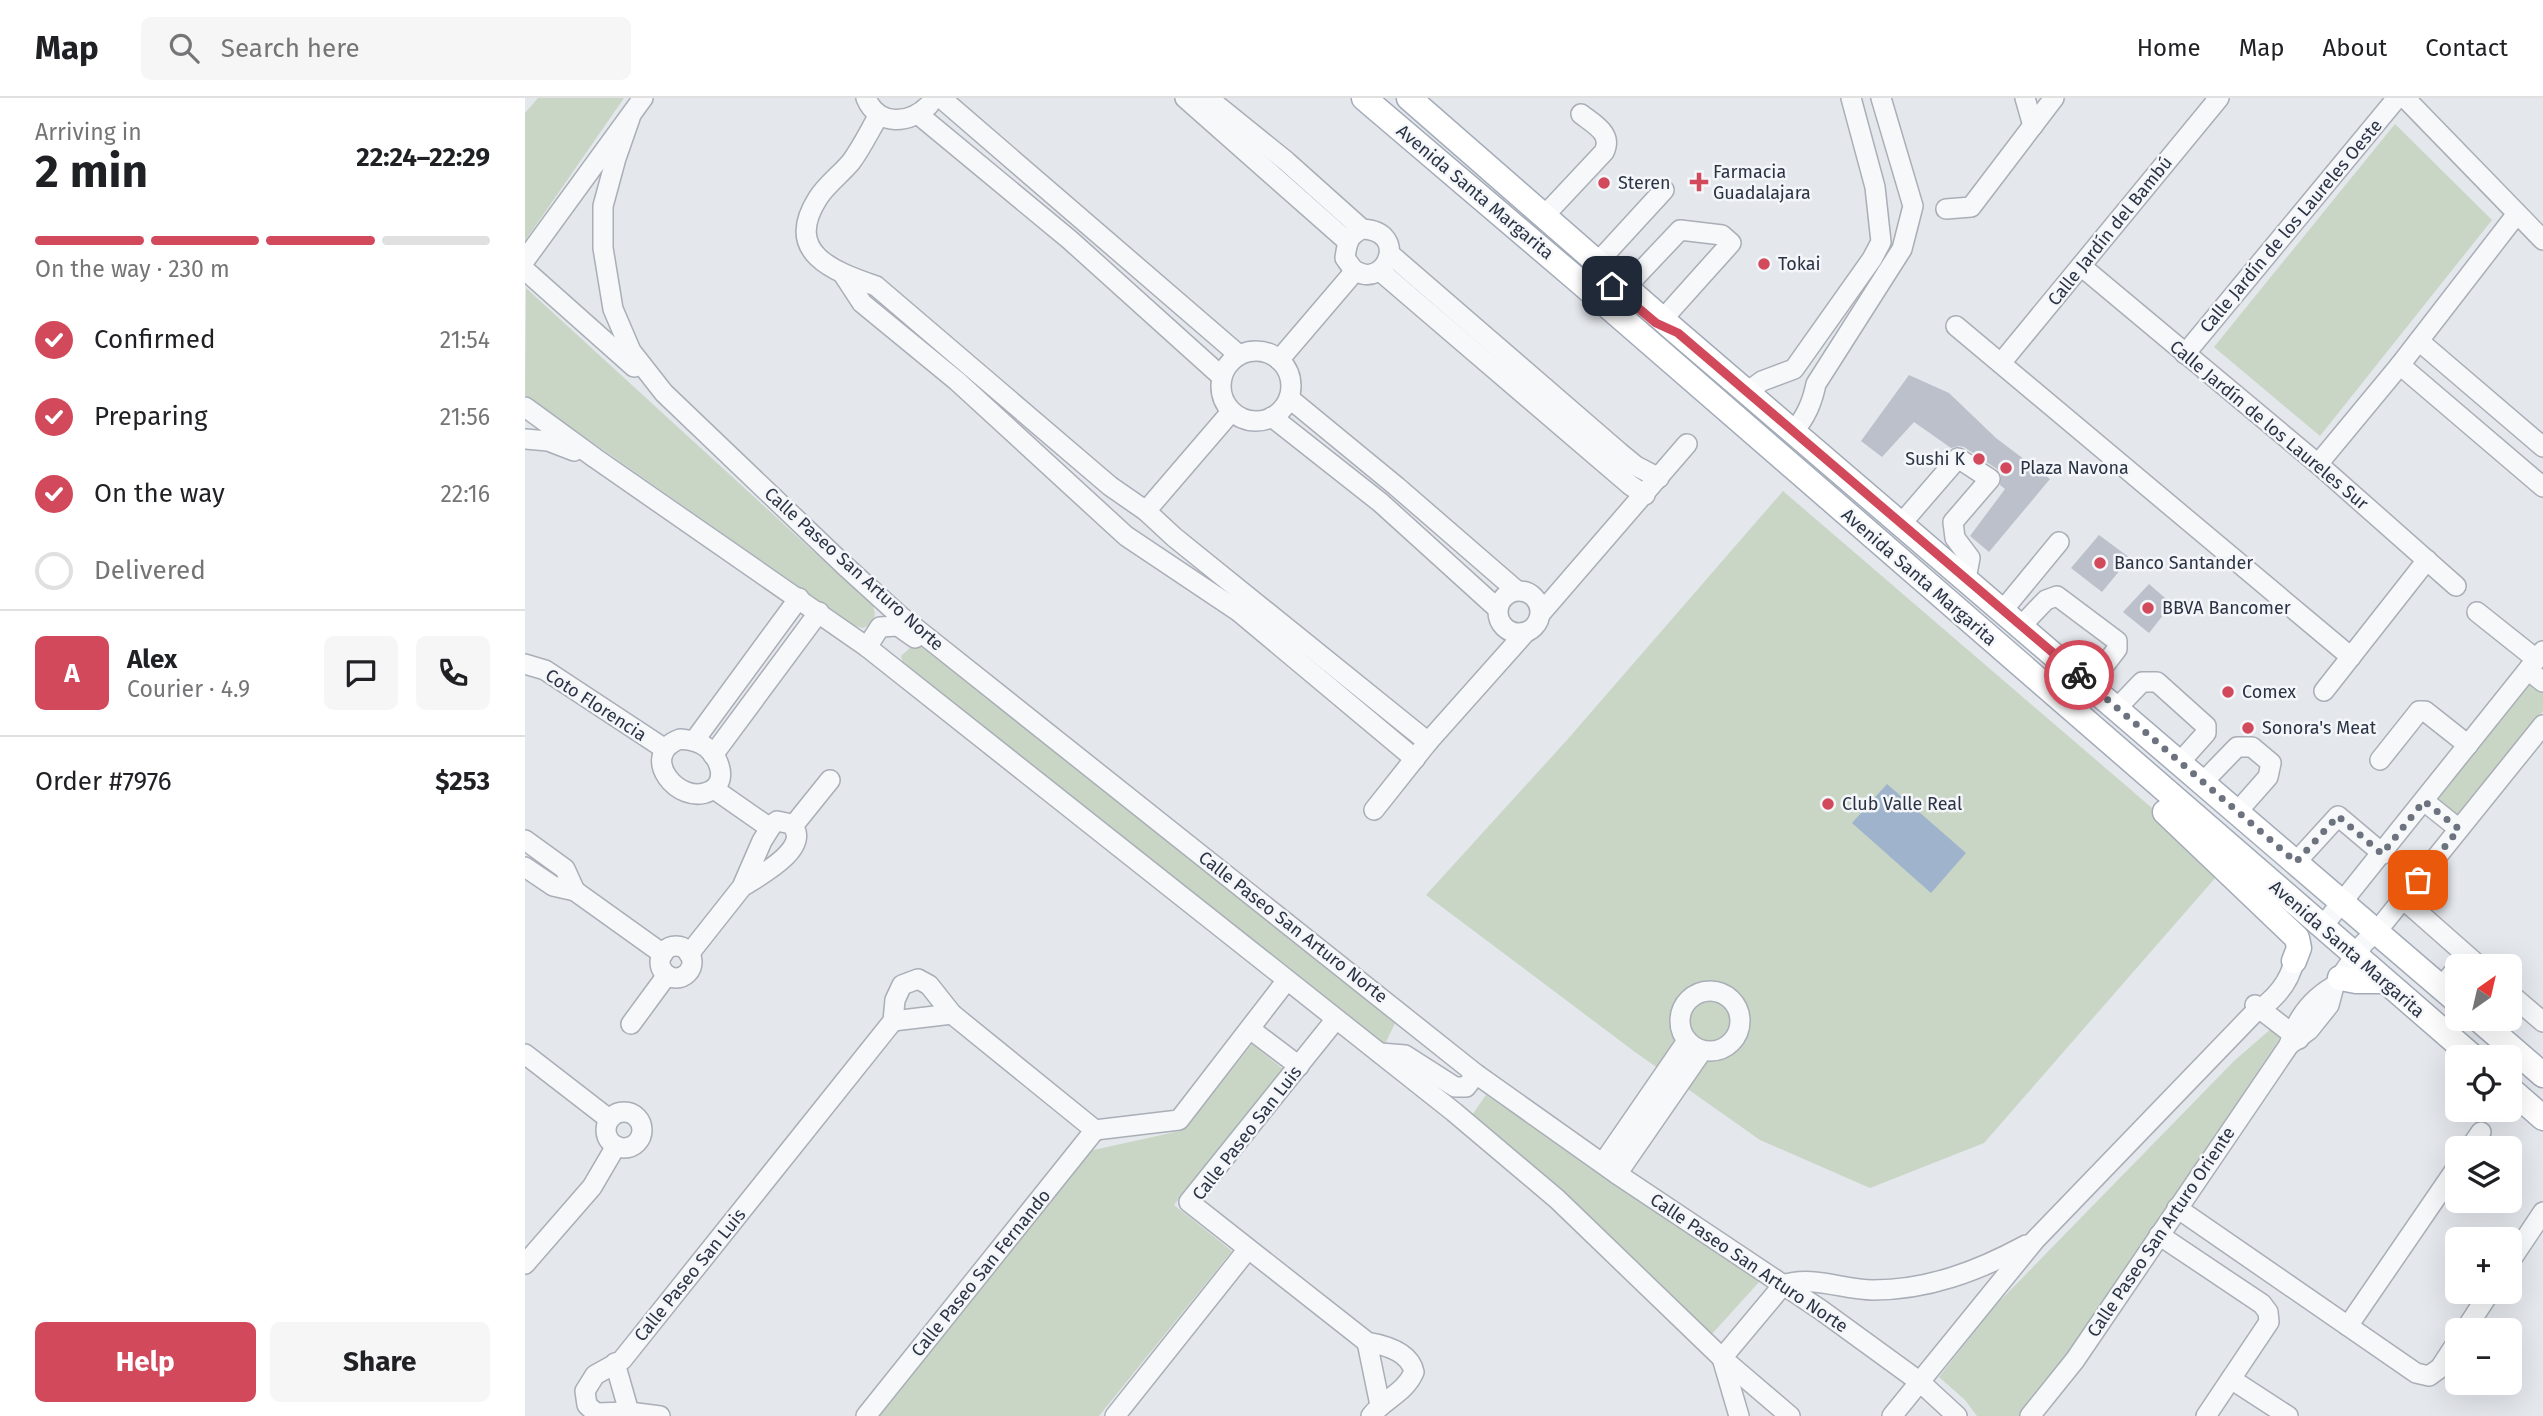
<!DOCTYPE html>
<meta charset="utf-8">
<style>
:root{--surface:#fff;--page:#f6f6f6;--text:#202124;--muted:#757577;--line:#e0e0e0;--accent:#d1495b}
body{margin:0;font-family:"Fira Sans",sans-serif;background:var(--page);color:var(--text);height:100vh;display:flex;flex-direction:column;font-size:26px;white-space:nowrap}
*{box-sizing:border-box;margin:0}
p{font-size:23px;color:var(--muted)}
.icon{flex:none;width:38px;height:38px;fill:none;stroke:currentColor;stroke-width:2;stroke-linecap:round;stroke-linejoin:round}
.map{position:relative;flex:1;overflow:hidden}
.drawer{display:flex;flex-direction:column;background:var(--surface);width:525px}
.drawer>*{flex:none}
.needle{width:46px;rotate:34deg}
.buttons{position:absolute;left:1920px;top:856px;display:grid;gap:14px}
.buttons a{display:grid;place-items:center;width:77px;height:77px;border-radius:10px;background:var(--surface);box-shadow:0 7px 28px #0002;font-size:35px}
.pin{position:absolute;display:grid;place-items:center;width:60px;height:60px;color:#fff;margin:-30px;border-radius:14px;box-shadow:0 4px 10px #0006}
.courier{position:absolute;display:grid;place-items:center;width:70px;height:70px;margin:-35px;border:5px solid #d1495b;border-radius:50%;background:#fff;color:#222;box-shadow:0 2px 9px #0007}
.head em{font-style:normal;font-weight:700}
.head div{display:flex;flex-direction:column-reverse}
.head{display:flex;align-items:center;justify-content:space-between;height:119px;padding:0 35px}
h1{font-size:46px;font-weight:700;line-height:52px}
.bar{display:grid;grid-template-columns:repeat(4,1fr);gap:10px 7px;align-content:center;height:84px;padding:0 35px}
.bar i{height:9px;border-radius:5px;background:var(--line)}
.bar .selected{background:var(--accent)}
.bar p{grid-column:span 4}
.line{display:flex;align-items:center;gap:18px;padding:0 35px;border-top:2px solid var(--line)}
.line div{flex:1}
.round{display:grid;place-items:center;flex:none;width:74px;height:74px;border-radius:10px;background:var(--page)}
ol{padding:0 35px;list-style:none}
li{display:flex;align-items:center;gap:21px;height:77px}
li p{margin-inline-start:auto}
li .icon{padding:7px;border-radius:50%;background:var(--accent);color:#fff;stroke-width:4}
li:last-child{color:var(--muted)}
li i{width:38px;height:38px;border:4px solid var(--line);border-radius:50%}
.button{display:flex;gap:14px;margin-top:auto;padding:14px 35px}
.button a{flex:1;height:80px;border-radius:10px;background:var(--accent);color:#fff;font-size:28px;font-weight:700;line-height:80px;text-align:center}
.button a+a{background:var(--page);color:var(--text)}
header{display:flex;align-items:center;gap:42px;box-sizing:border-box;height:98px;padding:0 35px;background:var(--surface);border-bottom:2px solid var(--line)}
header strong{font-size:33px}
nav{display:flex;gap:38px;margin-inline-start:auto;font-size:24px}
.search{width:490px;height:63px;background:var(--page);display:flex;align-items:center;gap:18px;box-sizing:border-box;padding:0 24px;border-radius:10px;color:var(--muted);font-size:26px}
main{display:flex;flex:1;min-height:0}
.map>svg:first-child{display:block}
.green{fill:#c9d6c5}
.water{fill:#9fb4cc}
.building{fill:#bbc0ca}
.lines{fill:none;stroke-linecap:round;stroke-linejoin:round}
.minor-casing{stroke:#a9aeb7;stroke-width:22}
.major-casing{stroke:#a3abb8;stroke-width:27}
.minor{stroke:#f7f8fa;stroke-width:19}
.major{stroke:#fff;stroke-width:24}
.done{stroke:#6c737f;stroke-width:7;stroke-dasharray:0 12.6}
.route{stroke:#d1495b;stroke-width:9}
.poi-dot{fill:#d1495b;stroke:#f4f6f9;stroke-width:2.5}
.labels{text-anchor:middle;stroke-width:5;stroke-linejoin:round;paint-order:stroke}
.poi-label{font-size:18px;fill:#2b3445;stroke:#f4f6f9;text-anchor:start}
.street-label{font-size:18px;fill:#2b3445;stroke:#f4f6f9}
</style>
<header>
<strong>Map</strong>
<div class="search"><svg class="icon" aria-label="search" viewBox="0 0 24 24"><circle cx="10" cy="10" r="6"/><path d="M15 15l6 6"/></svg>Search here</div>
<nav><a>Home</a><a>Map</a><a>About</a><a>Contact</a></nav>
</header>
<main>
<section class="drawer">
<div class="head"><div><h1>2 min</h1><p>Arriving in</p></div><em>22:24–22:29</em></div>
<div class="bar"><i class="selected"></i><i class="selected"></i><i class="selected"></i><i></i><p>On the way · 230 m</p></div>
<ol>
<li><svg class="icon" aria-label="check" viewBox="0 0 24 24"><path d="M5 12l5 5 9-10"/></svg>Confirmed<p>21:54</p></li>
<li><svg class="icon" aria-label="check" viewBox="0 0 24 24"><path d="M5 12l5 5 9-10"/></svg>Preparing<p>21:56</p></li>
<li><svg class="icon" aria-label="check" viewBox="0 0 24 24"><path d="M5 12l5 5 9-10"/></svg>On the way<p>22:16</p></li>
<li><i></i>Delivered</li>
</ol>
<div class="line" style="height:126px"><b class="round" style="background:var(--accent);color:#fff">A</b><div><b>Alex</b><p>Courier · 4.9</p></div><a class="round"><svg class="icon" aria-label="chat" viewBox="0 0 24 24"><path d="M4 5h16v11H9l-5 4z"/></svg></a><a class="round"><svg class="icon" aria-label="phone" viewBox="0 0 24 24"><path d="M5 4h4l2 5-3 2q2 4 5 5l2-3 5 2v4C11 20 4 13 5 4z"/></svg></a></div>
<div class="line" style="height:91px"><div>Order #7976</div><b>$253</b></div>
<div class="button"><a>Help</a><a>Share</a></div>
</section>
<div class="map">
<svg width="2018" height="1318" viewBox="0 0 2018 1318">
<rect width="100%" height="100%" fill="#e4e7ec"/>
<g class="green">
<polygon points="13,0 99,0 0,143 0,15"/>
<polygon points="1870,26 1967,122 1795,338 1689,249"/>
<polygon points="1,190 348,508 350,516 348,525 338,530 330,528 0,297"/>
<polygon points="1258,393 1698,771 1459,1045 1345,1090 1235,1042 1110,954 901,797 1042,642"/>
<polygon points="396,540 874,917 859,948 378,566 376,558"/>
<polygon points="2005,583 2018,594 2018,613 1932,722 1911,704"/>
<polygon points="1747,930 1756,936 1753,943 1546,1251 1494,1318 1452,1318 1440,1302 1414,1279 1468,1210 1709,963"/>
<polygon points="727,946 758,971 649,1107 707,1153 574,1318 355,1318 564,1053 659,1032"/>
<polygon points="961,997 1235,1183 1186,1237 945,1020"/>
</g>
<polygon class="water" points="1362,686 1441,755 1406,795 1327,725"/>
<g class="building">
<polygon points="1384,277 1424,295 1471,340 1525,381 1464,454 1445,438 1480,391 1475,387 1476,377 1472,371 1439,349 1434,348 1426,350 1389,324 1357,359 1336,343"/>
<polygon points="1574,437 1605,460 1577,494 1546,470"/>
<polygon points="1624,486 1647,506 1624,535 1598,514"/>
</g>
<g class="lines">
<defs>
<g id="minor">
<path d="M341,0C353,29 385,26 404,7"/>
<polyline points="416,0 714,257"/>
<polyline points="660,0 822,143"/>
<path d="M683,0L761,63L837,131C885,133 861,191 831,173C827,171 823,164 820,160C822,145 823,138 837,131"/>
<polyline points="1500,0 1508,28"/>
<polyline points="1880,0 2018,142"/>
<path d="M354,17C345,32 337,49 326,64C316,76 301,87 293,100C258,155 308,173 351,188L585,388L621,413L649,439L903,644"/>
<polyline points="394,17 545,142 696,278"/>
<polyline points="105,20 91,60 78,108 78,150 88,211 106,253 139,295 319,467 374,517 951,976 1092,1076 1296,1212 1395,1284 1432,1318"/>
<polyline points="1421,111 1446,109 1529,0"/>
<path d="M1019,118L1079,54C1088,36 1070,27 1056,16"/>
<polyline points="865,156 1094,354 1111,368 1134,380"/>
<polyline points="0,162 118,0"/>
<polyline points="1073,164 1139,92"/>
<polyline points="1556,168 1793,366 1931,488"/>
<polyline points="0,172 109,269"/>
<polyline points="855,173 1105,387 1120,397"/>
<polyline points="318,176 337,205 432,283 601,438 713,513 890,661"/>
<polyline points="1101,189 1155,132 1197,137 1206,145 1137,222"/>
<polyline points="1431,228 1826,559"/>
<polyline points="1894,243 2018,349"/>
<circle cx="731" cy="288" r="35"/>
<polyline points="1660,256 1872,0"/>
<polyline points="754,262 830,173"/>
<polyline points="1476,265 1694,0"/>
<polyline points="1875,267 2018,389"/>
<polyline points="1222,294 1237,283 1269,271 1347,161 1356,144 1350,89 1326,0"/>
<polyline points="764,300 871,388 991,492"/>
<polyline points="0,309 70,360 342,549 929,1014 1032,1101 1197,1260 1265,1318"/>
<polyline points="747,319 856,405 973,511"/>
<path d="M1268,334C1281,319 1287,305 1291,286L1377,151L1388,108L1356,0"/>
<polyline points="0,341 23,343 49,353"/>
<polyline points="1793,366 1875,267 1991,117"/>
<polyline points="621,413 706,314"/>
<polyline points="1376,426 1433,360 1465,381 1428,424 1430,440 1445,460 1441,481"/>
<circle cx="994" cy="514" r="21"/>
<polyline points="1478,512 1534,444"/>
<polyline points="1952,514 2011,561"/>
<polyline points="1016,515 1162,346"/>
<polyline points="1496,528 1521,502 1532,498 1592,543 1592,551 1565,586"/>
<polyline points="342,549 355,529 373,528 390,540"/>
<polyline points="0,566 20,572 140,651"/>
<polyline points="2003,572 2018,584"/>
<polyline points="1799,593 1902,462"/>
<polyline points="1592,610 1617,584 1632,584 1681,628 1681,635 1655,664"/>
<path d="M155,641C162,642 169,642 176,646C192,653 206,683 185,693C154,709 112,657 155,641Z"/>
<polyline points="169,643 274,500"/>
<polyline points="188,657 294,514"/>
<polyline points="1855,662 1894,613 1900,613 1943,647"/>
<polyline points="1678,684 1712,649 1727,649 1746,665 1743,679 1713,713"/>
<polyline points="189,691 245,730"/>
<polyline points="1899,703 1934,731"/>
<polyline points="849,712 903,644 1000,535"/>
<polyline points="268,728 305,682"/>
<polyline points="0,742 40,771 50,793"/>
<polyline points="1771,764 1813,718 1858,756"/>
<polyline points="0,769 28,788 50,793 138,856"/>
<polyline points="1878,801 1954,868"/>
<polyline points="1797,829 2018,553"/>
<circle cx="151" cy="864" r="16"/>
<path d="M164,856L217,789L237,743L247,727L252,723L266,726C289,749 234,778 217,789"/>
<polyline points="1916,889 1932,870"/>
<circle cx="1185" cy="923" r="30"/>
<polyline points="1984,895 2018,924"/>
<polyline points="1730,907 1774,941"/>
<path d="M811,921L664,1104L842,1244C860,1247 885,1254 889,1274C880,1295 859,1301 846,1318"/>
<polyline points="368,923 427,916"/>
<polyline points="106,926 142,877"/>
<polyline points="725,931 774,968"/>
<path d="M1764,947C1771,921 1785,902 1809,888"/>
<polyline points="855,955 880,957 930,989 941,989 951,976"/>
<polyline points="0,956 84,1021"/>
<circle cx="99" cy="1032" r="18"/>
<polyline points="1945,1050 1956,1034"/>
<polyline points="1078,1065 1162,943"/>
<polyline points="1092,1076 1177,953"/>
<polyline points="1652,1110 1891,1275 1904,1278 1915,1270 1932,1244"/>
<polyline points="1634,1137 1737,1206 1743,1214 1744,1224 1681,1318"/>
<polyline points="1984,1165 2018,1114"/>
<polyline points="0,1166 67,1089 91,1048"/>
<polyline points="1823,1228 1932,1069"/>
<polyline points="1940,1232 1965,1194"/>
<polyline points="842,1244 855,1307"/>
<polyline points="90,1265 104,1314"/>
<polyline points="1706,1281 1763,1318"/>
<polyline points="135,1318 104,1314 71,1315 62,1307 60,1293 70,1277 97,1262 368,923 370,902 377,887 393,881 404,887 427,916 570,1032 654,1022 762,882"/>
<polyline points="341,1318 570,1032"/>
<polyline points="590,1318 723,1151"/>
<path d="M1214,1318L1197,1260L1258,1187C1288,1177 1318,1192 1348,1192C1403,1192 1453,1173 1501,1147"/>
<path d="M1367,1318L1510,1142L1728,916C1748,903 1764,887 1769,863"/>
<polyline points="1505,1318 1550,1262 1764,947 1784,932 1804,907 1809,888 1839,845 1852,833 2018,627"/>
</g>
<g id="major">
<polyline points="839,0 1055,184 1948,959"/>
<polyline points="884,0 1153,235 1932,903"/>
<polyline points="1640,714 1772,840 1774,850 1769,863"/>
<polyline points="1815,880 1831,883 1859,883"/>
<polyline points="1952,920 2018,977"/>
<polyline points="1984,990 2018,1020"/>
</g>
</defs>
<use href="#minor" class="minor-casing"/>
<use href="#major" class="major-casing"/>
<use href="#minor" class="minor"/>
<use href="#major" class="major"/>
</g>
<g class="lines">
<polyline class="done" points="1554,577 1771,764 1813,718 1857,756 1899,703 1934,731 1893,782"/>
<polyline class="route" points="1087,188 1131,225 1153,235 1554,577"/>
</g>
<g class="poi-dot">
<path d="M1170.5 73.5h7v7h7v7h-7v7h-7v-7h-7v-7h7z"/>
<circle cx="1079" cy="85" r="7"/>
<circle cx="1239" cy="166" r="7"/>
<circle cx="1454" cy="361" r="7"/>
<circle cx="1481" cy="370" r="7"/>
<circle cx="1575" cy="465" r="7"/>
<circle cx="1623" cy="510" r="7"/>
<circle cx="1703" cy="594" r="7"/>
<circle cx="1723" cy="630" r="7"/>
<circle cx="1303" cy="706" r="7"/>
</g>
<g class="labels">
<g class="poi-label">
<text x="1188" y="80">Farmacia<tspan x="1188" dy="21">Guadalajara</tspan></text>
<text x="1093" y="91">Steren</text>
<text x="1253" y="172">Tokai</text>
<text x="1440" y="367" text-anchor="end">Sushi K</text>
<text x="1495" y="376">Plaza Navona</text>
<text x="1589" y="471">Banco Santander</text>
<text x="1637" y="516">BBVA Bancomer</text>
<text x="1717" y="600">Comex</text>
<text x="1737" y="636">Sonora's Meat</text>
<text x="1317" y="712">Club Valle Real</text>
</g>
<g class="street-label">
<text transform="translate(950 94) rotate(40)" y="6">Avenida Santa Margarita</text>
<text transform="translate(1766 128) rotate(-50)" y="6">Calle Jardín de los Laureles Oeste</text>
<text transform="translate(1585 133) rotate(-51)" y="6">Calle Jardín del Bambú</text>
<text transform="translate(1744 327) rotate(40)" y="6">Calle Jardín de los Laureles Sur</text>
<text transform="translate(329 471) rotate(42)" y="6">Calle Paseo San Arturo Norte</text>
<text transform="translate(1394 479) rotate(41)" y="6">Avenida Santa Margarita</text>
<text transform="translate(71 607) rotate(33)" y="6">Coto Florencia</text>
<text transform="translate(768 829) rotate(38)" y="6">Calle Paseo San Arturo Norte</text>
<text transform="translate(1822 851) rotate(41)" y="6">Avenida Santa Margarita</text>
<text transform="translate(722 1035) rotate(-52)" y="6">Calle Paseo San Luis</text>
<text transform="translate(1636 1134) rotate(-56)" y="6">Calle Paseo San Arturo Oriente</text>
<text transform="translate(1224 1165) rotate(34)" y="6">Calle Paseo San Arturo Norte</text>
<text transform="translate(456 1175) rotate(-51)" y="6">Calle Paseo San Fernando</text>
<text transform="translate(165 1177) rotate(-51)" y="6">Calle Paseo San Luis</text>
</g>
</g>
</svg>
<div class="buttons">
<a><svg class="needle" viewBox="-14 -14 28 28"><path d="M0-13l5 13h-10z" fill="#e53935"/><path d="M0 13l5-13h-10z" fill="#757577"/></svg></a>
<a><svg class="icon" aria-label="locate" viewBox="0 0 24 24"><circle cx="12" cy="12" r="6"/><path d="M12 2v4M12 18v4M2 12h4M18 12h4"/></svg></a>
<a><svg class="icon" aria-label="layers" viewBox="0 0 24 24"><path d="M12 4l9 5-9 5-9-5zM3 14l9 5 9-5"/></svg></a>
<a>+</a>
<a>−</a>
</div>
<div class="pin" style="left:1893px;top:782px;background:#ea580c"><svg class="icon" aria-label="bag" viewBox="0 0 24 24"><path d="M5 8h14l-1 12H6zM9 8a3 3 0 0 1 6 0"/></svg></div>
<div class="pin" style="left:1087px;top:188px;background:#1f2937"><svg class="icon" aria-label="home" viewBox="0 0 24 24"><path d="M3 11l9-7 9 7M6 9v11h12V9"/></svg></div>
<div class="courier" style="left:1554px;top:577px"><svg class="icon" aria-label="bike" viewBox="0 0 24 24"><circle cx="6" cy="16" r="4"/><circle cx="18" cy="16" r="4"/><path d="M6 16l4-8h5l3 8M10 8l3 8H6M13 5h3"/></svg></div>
</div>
</main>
